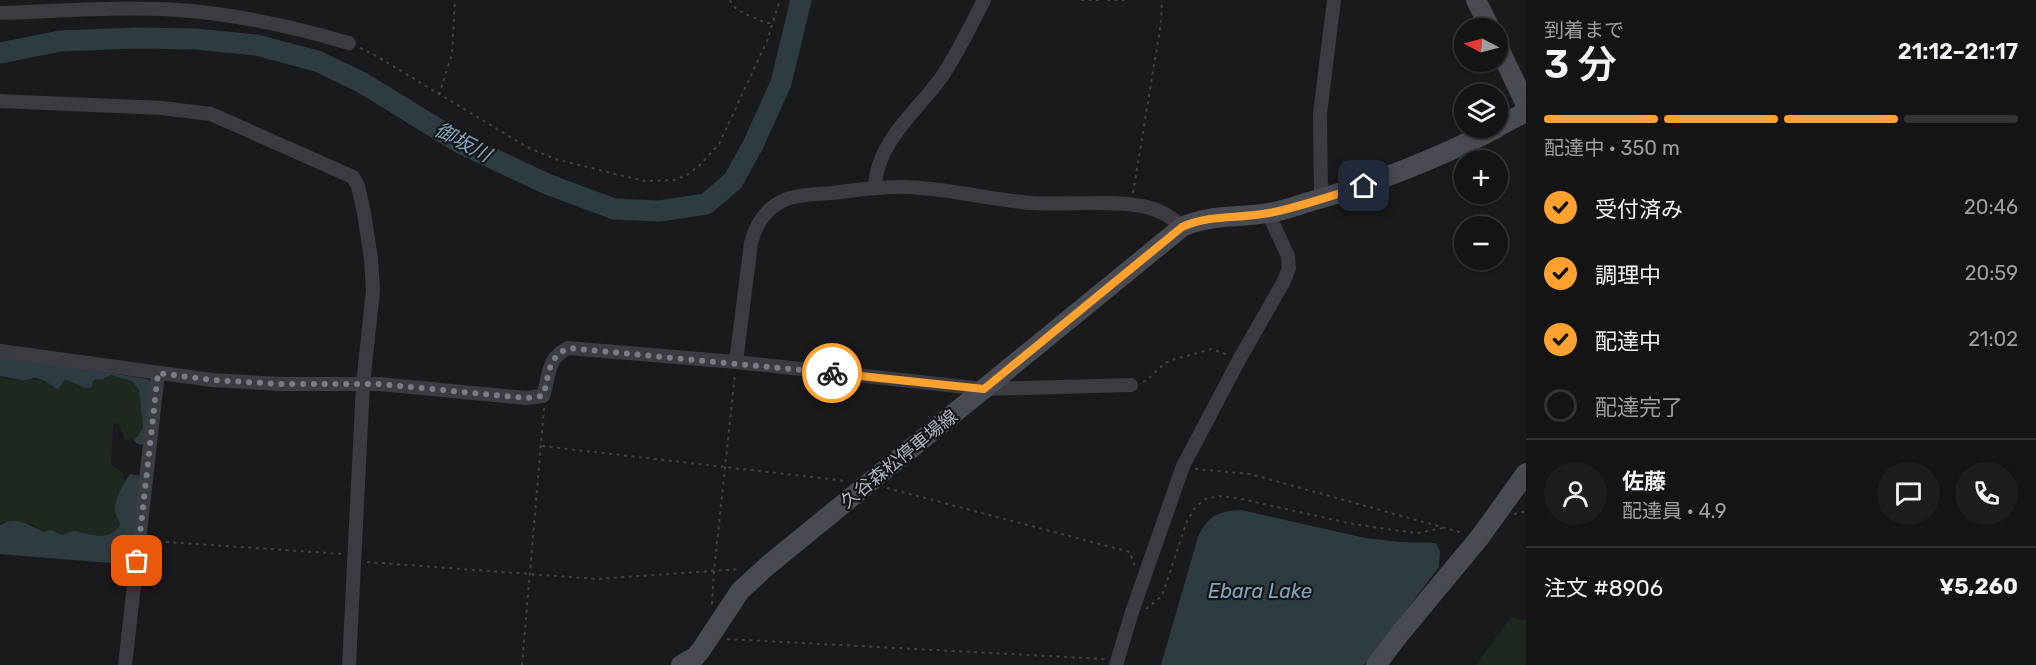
<!DOCTYPE html>
<html lang="ja">
<meta charset="utf-8">
<style>
:root{--surface:#141415;--page:#1d1d1e;--text:#f1f3f6;--muted:#9d9ea0;--line:#333334;--accent:#ffa12f}
body{margin:0;font-family:Rubik,"Noto Sans JP",sans-serif;background:var(--page);color:var(--text);height:100vh;display:flex;flex-direction:column;font-size:22px;white-space:nowrap}
*{box-sizing:border-box;margin:0}
p{font-size:20px;color:var(--muted)}
.icon{flex:none;width:33px;height:33px;fill:none;stroke:currentColor;stroke-width:2;stroke-linecap:round;stroke-linejoin:round}
.map{position:relative;flex:1;overflow:hidden}
.panel{display:flex;flex-direction:column;background:var(--surface);width:510px}
.panel>*{flex:none}
.needle{width:39px;rotate:276deg}
.fabs{position:absolute;left:1454px;top:18px;display:grid;gap:12px}
.fabs a{display:grid;place-items:center;width:54px;height:54px;border-radius:50%;background:var(--surface);box-shadow:0 2px 4px #0004,0 0 0 2px var(--line);font-size:30px}
.pin{position:absolute;display:grid;place-items:center;width:51px;height:51px;color:#fff;margin:-26px;border-radius:12px;box-shadow:0 3px 9px #0006}
.courier{position:absolute;display:grid;place-items:center;width:60px;height:60px;margin:-30px;border:4px solid #ffa12f;border-radius:50%;background:#fff;color:#222;box-shadow:0 2px 8px #0007}
.overview em{font-style:normal;font-weight:600}
.overview div{display:flex;flex-direction:column-reverse}
.overview{display:flex;align-items:center;justify-content:space-between;height:102px;padding:0 18px}
h1{font-size:39px;font-weight:600;line-height:45px}
.bar{display:grid;grid-template-columns:repeat(4,1fr);gap:9px 6px;align-content:center;height:72px;padding:0 18px}
.bar i{height:8px;border-radius:4px;background:var(--line)}
.bar .selected{background:var(--accent)}
.bar p{grid-column:span 4}
.line{display:flex;align-items:center;gap:15px;padding:0 18px;border-top:2px solid var(--line)}
.line div{flex:1}
.round{display:grid;place-items:center;flex:none;width:63px;height:63px;border-radius:32px;background:var(--page)}
ol{padding:0 18px;list-style:none}
li{display:flex;align-items:center;gap:18px;height:66px}
li p{margin-inline-start:auto}
li .icon{padding:6px;border-radius:50%;background:var(--accent);color:#111;stroke-width:4}
li:last-child{color:var(--muted)}
li i{width:33px;height:33px;border:3px solid var(--line);border-radius:50%}
main{display:flex;flex:1;min-height:0}
.map>svg:first-child{display:block}
.green{fill:#1f281f}
.water{fill:#2e3c42}
.lines{fill:none;stroke-linecap:round;stroke-linejoin:round}
.river{stroke:#2e3c42;stroke-width:21}
.path{stroke:#404449;stroke-width:2;stroke-dasharray:3 4.5;stroke-linecap:butt}
.street{stroke:#3a3c42;stroke-width:14}
.secondary{stroke:#484c52;stroke-width:20}
.done{stroke:#787d85;stroke-width:6;stroke-dasharray:0 10.8}
.route{stroke:#ffa12f;stroke-width:8}
.labels{text-anchor:middle;stroke-width:4.5;stroke-linejoin:round;paint-order:stroke}
.street-label{font-size:18px;fill:#abb3bd;stroke:#151518}
.water-label{font-size:20px;font-style:italic;fill:#80a6ba;stroke:#151518}
</style>
<main>
<div class="map">
<svg width="1526" height="665" viewBox="0 0 1526 665">
<rect width="100%" height="100%" fill="#1a1a1c"/>
<g class="green">
<path d="M111,375L126,378L137,385C140,391 140,398 141,405C143,422 147,438 125,440L119,424L114,423L113,427L111,465C135,473 122,497 117,515C125,527 112,535 102,537C90,535 74,528 65,535L44,532L32,524L4,522L0,525V376C3,377 6,379 10,380C27,382 36,374 53,387L65,379L76,383L96,379L101,380Z"/>
<polygon points="1511,617 1526,621 1526,665 1476,665"/>
</g>
<g class="water">
<path d="M0,356L148,379L151,383L145,443L141,445L136,443L133,439L138,436L143,427L139,390L132,381L111,375L101,380L96,379L93,381L92,387L86,388L65,379L58,389C50,385 44,379 35,378C31,378 28,380 24,380C15,379 9,378 0,376Z"/>
<path d="M130,474L141,476L132,561L110,563L0,554V525C16,515 30,526 44,532C53,527 53,532 62,535C67,534 70,531 75,531C92,534 107,543 120,525C120,519 116,517 115,511C114,501 124,482 130,474Z"/>
<path d="M1241,510L1365,538L1400,542L1436,543L1440,551L1439,567L1364,665H1161L1198,537C1208,516 1218,511 1241,510Z"/>
</g>
<g class="lines">
<polyline class="river" points="0,53 60,41 137,38 195,39 256,45 317,61 361,82 462,144 547,184 614,209 659,211 706,204 733,181 753,145 781,83 801,0"/>
<g class="path">
<path d="M730,0C736,14 752,15 765,23H770L775,20"/>
<polyline points="1081,0 1102,0"/>
<polyline points="1107,0 1126,0"/>
<polyline points="360,48 373,54 527,147 555,159 644,181 674,180 687,175 699,166 719,144 767,41 780,0"/>
<polyline points="439,95 452,54 455,0"/>
<polyline points="1133,193 1161,23 1162,0"/>
<polyline points="1143,382 1147,380 1165,363 1175,359 1212,349 1228,355"/>
<polyline points="542,446 846,481"/>
<polyline points="1195,469 1250,474 1463,533"/>
<polyline points="887,488 1130,552 1135,567"/>
<polyline points="1514,514 1526,511"/>
<polyline points="151,541 343,554"/>
<polyline points="367,562 597,579 741,569"/>
<polyline points="712,604 714,571 735,374"/>
<polyline points="1146,609 1162,596 1187,521 1195,508 1205,499 1219,496 1237,498 1348,523 1386,529 1418,533 1443,528"/>
<polyline points="727,639 1105,659"/>
<polyline points="522,665 544,408"/>
</g>
<g class="street">
<path d="M0,13C59,11 119,6 178,10C236,14 294,27 349,43"/>
<polyline points="0,101 162,108 211,114 353,177 358,186 364,213 371,259 373,291 363,384 349,665"/>
<path d="M875,187C876,143 917,111 941,78C958,53 970,27 984,0"/>
<polyline points="1321,198 1320,114 1334,0"/>
<path d="M0,351L212,380L281,384H379L526,398L543,396C550,375 546,359 568,348L736,362L984,389L1131,385"/>
<path d="M736,362L751,243C756,223 766,207 787,199C800,194 817,194 832,193C856,190 880,186 905,187C948,188 990,200 1032,203C1069,205 1106,200 1142,206C1158,209 1171,216 1182,227"/>
<polyline points="125,665 158,373"/>
<polyline points="1116,665 1132,612 1183,466 1239,360 1284,281 1289,268 1288,256 1268,213"/>
</g>
<g class="secondary">
<polyline points="1476,0 1490,28"/>
<polyline points="1497,44 1526,105"/>
<polyline points="1497,127 1526,112"/>
<path d="M681,665L695,657L701,650L740,591L766,567L1182,227C1210,214 1238,218 1268,213C1283,211 1298,205 1312,201C1376,183 1438,158 1497,128"/>
<polyline points="1376,665 1402,631 1480,537 1526,473"/>
</g>
</g>
<g class="lines">
<path class="done" d="M137,561L158,373L212,380L281,384H379L526,398L543,396C550,375 546,359 568,348L832,373"/>
<path class="route" d="M832,373L984,389L1182,227C1210,214 1239,219 1269,213C1301,207 1333,195 1364,186"/>
</g>
<g class="labels">
<g class="street-label">
<text transform="translate(899 459) rotate(-39)" y="6">久谷森松停車場線</text>
</g>
<g class="water-label">
<text transform="translate(463 142) rotate(28)" y="7">御坂川</text>
<text x="1260" y="598">Ebara Lake</text>
</g>
</g>
</svg>
<div class="fabs">
<a><svg class="needle" viewBox="-14 -14 28 28"><path d="M0-13l5 13h-10z" fill="#e53935"/><path d="M0 13l5-13h-10z" fill="#9d9ea0"/></svg></a>
<a><svg class="icon" aria-label="layers" viewBox="0 0 24 24"><path d="M12 4l9 5-9 5-9-5zM3 14l9 5 9-5"/></svg></a>
<a>+</a>
<a>−</a>
</div>
<div class="pin" style="left:137px;top:561px;background:#ea580c"><svg class="icon" aria-label="bag" viewBox="0 0 24 24"><path d="M5 8h14l-1 12H6zM9 8a3 3 0 0 1 6 0"/></svg></div>
<div class="pin" style="left:1364px;top:186px;background:#1f2937"><svg class="icon" aria-label="home" viewBox="0 0 24 24"><path d="M3 11l9-7 9 7M6 9v11h12V9"/></svg></div>
<div class="courier" style="left:832px;top:373px"><svg class="icon" aria-label="bike" viewBox="0 0 24 24"><circle cx="6" cy="16" r="4"/><circle cx="18" cy="16" r="4"/><path d="M6 16l4-8h5l3 8M10 8l3 8H6M13 5h3"/></svg></div>
</div>
<section class="panel">
<div class="overview"><div><h1>3 分</h1><p>到着まで</p></div><em>21:12–21:17</em></div>
<div class="bar"><i class="selected"></i><i class="selected"></i><i class="selected"></i><i></i><p>配達中 · 350 m</p></div>
<ol>
<li><svg class="icon" aria-label="check" viewBox="0 0 24 24"><path d="M5 12l5 5 9-10"/></svg>受付済み<p>20:46</p></li>
<li><svg class="icon" aria-label="check" viewBox="0 0 24 24"><path d="M5 12l5 5 9-10"/></svg>調理中<p>20:59</p></li>
<li><svg class="icon" aria-label="check" viewBox="0 0 24 24"><path d="M5 12l5 5 9-10"/></svg>配達中<p>21:02</p></li>
<li><i></i>配達完了</li>
</ol>
<div class="line" style="height:108px"><a class="round"><svg class="icon" aria-label="person" viewBox="0 0 24 24"><circle cx="12" cy="8" r="4"/><path d="M4 21q1-7 8-7t8 7"/></svg></a><div><b>佐藤</b><p>配達員 · 4.9</p></div><a class="round"><svg class="icon" aria-label="chat" viewBox="0 0 24 24"><path d="M4 5h16v11H9l-5 4z"/></svg></a><a class="round"><svg class="icon" aria-label="phone" viewBox="0 0 24 24"><path d="M5 4h4l2 5-3 2q2 4 5 5l2-3 5 2v4C11 20 4 13 5 4z"/></svg></a></div>
<div class="line" style="height:78px"><div>注文 #8906</div><b>¥5,260</b></div>
</section>
</main>
